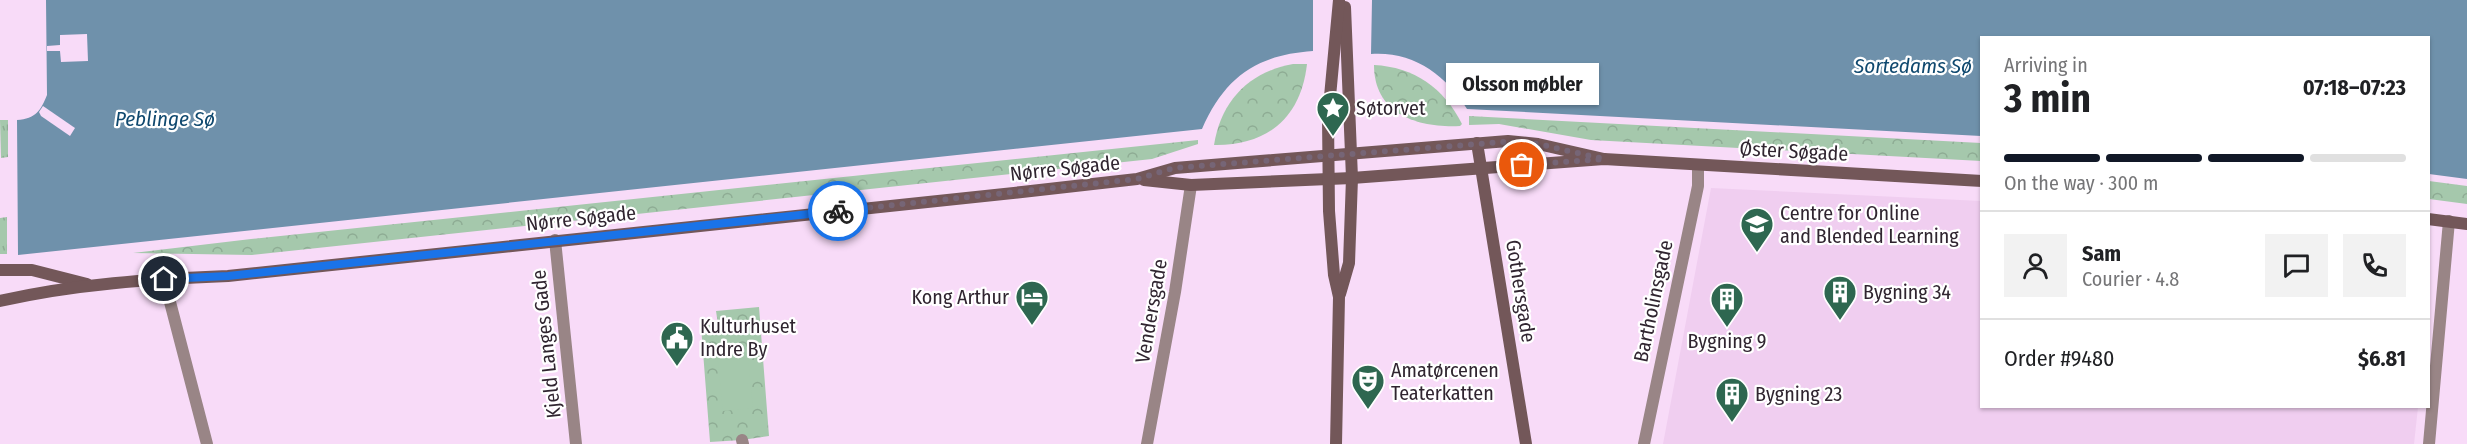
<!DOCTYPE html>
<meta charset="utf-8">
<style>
:root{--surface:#fff;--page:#f2f2f2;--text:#202124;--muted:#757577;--line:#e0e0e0;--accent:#111827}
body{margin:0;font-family:"Fira Sans Condensed",sans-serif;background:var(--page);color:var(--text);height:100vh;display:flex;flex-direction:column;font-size:22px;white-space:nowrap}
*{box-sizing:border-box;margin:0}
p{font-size:20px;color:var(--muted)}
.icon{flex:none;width:33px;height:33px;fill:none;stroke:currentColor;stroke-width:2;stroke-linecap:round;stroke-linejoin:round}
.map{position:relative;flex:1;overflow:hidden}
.details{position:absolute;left:1980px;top:36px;width:450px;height:372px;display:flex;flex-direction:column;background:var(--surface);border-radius:0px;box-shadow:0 2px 4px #0004}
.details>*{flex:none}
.pin{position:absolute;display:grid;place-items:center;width:51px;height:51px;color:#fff;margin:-26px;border:3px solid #fff;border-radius:50%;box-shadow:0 2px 6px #0007}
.courier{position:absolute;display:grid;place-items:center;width:60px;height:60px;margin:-30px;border:4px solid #1a73e8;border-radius:50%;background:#fff;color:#222;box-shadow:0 2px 8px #0007}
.bubble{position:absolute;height:42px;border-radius:0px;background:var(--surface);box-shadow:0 2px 4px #0004;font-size:20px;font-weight:700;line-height:42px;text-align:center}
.overview em{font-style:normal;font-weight:700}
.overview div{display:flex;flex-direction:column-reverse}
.overview{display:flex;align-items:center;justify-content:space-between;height:102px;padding:0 24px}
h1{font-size:39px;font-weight:700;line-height:45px}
.bar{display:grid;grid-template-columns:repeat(4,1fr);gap:9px 6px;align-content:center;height:72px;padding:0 24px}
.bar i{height:8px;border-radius:4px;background:var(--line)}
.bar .selected{background:var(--accent)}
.bar p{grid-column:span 4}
.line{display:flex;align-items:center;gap:15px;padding:0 24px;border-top:2px solid var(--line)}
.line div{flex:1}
.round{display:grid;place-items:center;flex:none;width:63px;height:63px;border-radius:0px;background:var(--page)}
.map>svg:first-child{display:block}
.built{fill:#f0cef0}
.grass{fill:url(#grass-tufts)}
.park{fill:url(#park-crowns)}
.pitch{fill:#a5c8ac}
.water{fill:#6f91ab}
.pier{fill:#f8dbf8}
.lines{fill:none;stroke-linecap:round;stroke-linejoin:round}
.street{stroke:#998586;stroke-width:12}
.secondary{stroke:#735759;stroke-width:12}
.done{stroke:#766576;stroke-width:6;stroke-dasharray:0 10.8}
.route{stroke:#1a73e8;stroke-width:8}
.labels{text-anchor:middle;stroke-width:4.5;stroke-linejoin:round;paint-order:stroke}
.poi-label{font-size:20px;fill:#302530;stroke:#fff;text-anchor:start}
.street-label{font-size:20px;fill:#302530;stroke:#fff}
.water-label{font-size:21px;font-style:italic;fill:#10496f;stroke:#fff}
</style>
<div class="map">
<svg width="2467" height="444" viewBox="0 0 2467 444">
<defs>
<pattern id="grass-tufts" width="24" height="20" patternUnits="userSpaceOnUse" patternTransform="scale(1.5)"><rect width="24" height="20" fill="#a5c8ac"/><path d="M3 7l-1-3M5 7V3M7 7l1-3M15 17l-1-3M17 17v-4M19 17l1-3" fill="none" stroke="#8eac94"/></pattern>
<pattern id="park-crowns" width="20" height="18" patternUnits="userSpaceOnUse" patternTransform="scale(1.5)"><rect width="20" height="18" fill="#a5c8ac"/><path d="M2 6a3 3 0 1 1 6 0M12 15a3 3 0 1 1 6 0" fill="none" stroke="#8eac94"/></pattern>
</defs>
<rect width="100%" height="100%" fill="#f8dbf8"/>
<polygon class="built" points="1711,188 1981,201 1982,406 2418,407 2414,444 1663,444"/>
<g class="grass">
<polygon points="0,120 8,120 8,157 1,158"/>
<polygon points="7,217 7,254 0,254 0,218"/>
</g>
<g class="park">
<path d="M1293,64H1307C1301,118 1267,146 1214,145C1221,101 1249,72 1293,64Z"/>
<path d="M1374,65C1414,67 1444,88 1462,124L1460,126C1419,128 1374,115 1374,65Z"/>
<polygon points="1469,116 1981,143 1981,161 1591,140 1499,124 1469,125"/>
<polygon points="1198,140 1198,144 1152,159 252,255 133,253 251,239"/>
<polygon points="2429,181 2467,186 2467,204 2429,199"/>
<polygon points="759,307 769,436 742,440 710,442 701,326 718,324 716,311"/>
</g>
<polygon class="pitch" points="747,349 753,408 723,411 717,352"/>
<g class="water">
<path d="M46,0H1313V51C1256,55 1225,77 1202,129L18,255L17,120C36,119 41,110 47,95Z"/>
<path d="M1372,0H2467V179L2429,174L2428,38H1982L1981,136L1467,109C1446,75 1413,51 1371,54Z"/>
</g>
<g class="pier">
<polygon points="87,34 88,61 61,62 60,51 47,51 47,46 60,45 60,35"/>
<polygon points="43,106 75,128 70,136 41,116 39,112"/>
</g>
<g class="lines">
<g class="street">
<polyline points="555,240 576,444"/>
<polyline points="164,279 207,444"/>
<polyline points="742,440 743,444"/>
<polyline points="1147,444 1175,292 1191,185"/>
<polyline points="1644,444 1698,186 1698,166"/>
<polyline points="2429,444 2449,221"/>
</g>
<g class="secondary">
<polyline points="1477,143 1526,444"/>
<polyline points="1144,180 1191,185 1352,178 1604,159 1982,181"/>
<polyline points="2428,219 2467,224"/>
<polyline points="0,270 32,270 87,284"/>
<polyline points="1340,294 1349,263 1352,178 1345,7"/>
<path d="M0,301C74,284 152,279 228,276L1022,192L1137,179L1175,168L1508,141L1538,144L1604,159"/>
<polyline points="1336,444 1339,297 1334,275 1329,211 1328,118 1339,0"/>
</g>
</g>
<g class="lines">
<polyline class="done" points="838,211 1137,179 1174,168 1503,142 1538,144 1604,159 1522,165"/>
<polyline class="route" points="164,279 228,276 838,211"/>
</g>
<defs>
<symbol id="sight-pin" viewBox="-11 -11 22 30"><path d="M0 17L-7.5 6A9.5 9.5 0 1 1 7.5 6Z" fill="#2e6750" stroke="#fff"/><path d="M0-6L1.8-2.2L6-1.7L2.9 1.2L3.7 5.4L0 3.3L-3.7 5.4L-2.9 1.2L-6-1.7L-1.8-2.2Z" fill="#fff"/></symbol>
<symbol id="university-pin" viewBox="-11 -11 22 30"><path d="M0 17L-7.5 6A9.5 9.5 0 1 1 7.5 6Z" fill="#2e6750" stroke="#fff"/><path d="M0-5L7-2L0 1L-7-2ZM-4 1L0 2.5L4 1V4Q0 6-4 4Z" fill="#fff"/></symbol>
<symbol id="building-pin" viewBox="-11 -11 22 30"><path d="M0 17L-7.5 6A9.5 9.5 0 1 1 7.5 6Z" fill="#2e6750" stroke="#fff"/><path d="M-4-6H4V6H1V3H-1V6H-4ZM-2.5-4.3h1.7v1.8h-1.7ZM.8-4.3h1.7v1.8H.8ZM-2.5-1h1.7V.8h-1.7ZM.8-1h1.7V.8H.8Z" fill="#fff"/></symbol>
<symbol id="hotel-pin" viewBox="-11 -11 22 30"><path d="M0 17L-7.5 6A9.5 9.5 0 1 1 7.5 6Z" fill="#2e6750" stroke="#fff"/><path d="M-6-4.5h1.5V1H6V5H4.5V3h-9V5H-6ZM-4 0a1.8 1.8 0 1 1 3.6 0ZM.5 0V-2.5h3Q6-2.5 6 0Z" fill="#fff"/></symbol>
<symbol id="civic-pin" viewBox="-11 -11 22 30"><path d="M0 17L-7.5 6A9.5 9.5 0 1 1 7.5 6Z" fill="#2e6750" stroke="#fff"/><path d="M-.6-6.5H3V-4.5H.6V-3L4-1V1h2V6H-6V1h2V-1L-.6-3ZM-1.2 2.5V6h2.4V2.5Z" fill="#fff"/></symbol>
<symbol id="theatre-pin" viewBox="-11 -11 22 30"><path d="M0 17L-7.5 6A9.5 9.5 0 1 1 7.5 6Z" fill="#2e6750" stroke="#fff"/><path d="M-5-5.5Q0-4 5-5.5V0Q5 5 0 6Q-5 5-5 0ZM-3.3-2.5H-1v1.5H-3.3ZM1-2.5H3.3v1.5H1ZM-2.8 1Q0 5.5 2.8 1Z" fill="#fff"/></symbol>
</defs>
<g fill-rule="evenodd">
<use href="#sight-pin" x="1314" y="89" width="38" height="52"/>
<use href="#university-pin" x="1738" y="205" width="38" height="52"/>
<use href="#building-pin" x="1821" y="273" width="38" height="52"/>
<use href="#hotel-pin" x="1013" y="278" width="38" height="52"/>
<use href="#building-pin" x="1708" y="280" width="38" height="52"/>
<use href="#civic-pin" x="658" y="319" width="38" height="52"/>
<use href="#theatre-pin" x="1349" y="362" width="38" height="52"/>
<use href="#building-pin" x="1713" y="375" width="38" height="52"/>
</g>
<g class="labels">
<g class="poi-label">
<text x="1356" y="115">Søtorvet</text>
<text x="1780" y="220">Centre for Online<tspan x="1780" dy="23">and Blended Learning</tspan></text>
<text x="1863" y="299">Bygning 34</text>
<text x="1009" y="304" text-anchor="end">Kong Arthur</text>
<text x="700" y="333">Kulturhuset<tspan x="700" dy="23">Indre By</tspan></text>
<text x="1727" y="348" text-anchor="middle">Bygning 9</text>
<text x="1391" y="377">Amatørcenen<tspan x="1391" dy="23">Teaterkatten</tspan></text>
<text x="1755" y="401">Bygning 23</text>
</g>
<g class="street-label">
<text transform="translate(1794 151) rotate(3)" y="7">Øster Søgade</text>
<text transform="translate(1065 168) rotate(-6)" y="7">Nørre Søgade</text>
<text transform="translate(581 218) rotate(-6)" y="7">Nørre Søgade</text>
<text transform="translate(1521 291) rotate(81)" y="7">Gothersgade</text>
<text transform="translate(1653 301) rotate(-78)" y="7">Bartholinsgade</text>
<text transform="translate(1151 311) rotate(-80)" y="7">Vendersgade</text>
<text transform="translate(546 344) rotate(-96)" y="7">Kjeld Langes Gade</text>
</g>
<g class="water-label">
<text x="1913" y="73">Sortedams Sø</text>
<text x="165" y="126">Peblinge Sø</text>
</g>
</g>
</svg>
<div class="pin" style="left:1522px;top:165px;background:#ea580c"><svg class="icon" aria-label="bag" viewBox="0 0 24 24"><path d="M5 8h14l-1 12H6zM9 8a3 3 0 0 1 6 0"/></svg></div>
<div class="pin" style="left:164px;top:279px;background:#1f2937"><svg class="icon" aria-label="home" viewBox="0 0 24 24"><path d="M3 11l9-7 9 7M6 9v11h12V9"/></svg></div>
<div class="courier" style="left:838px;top:211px"><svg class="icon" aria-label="bike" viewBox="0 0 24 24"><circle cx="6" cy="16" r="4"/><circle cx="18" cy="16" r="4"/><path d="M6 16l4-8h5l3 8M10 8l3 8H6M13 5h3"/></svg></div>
<div class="bubble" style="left:1446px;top:63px;width:153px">Olsson møbler</div>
<section class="details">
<div class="overview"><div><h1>3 min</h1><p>Arriving in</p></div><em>07:18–07:23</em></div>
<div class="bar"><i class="selected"></i><i class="selected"></i><i class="selected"></i><i></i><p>On the way · 300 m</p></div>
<div class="line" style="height:108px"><a class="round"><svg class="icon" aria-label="person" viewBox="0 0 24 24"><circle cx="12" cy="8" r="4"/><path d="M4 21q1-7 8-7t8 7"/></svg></a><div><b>Sam</b><p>Courier · 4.8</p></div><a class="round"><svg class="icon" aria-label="chat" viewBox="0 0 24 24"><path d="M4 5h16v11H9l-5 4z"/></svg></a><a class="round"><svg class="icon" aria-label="phone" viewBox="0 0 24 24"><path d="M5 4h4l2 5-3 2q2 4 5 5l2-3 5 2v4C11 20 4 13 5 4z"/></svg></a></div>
<div class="line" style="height:78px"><div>Order #9480</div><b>$6.81</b></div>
</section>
</div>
